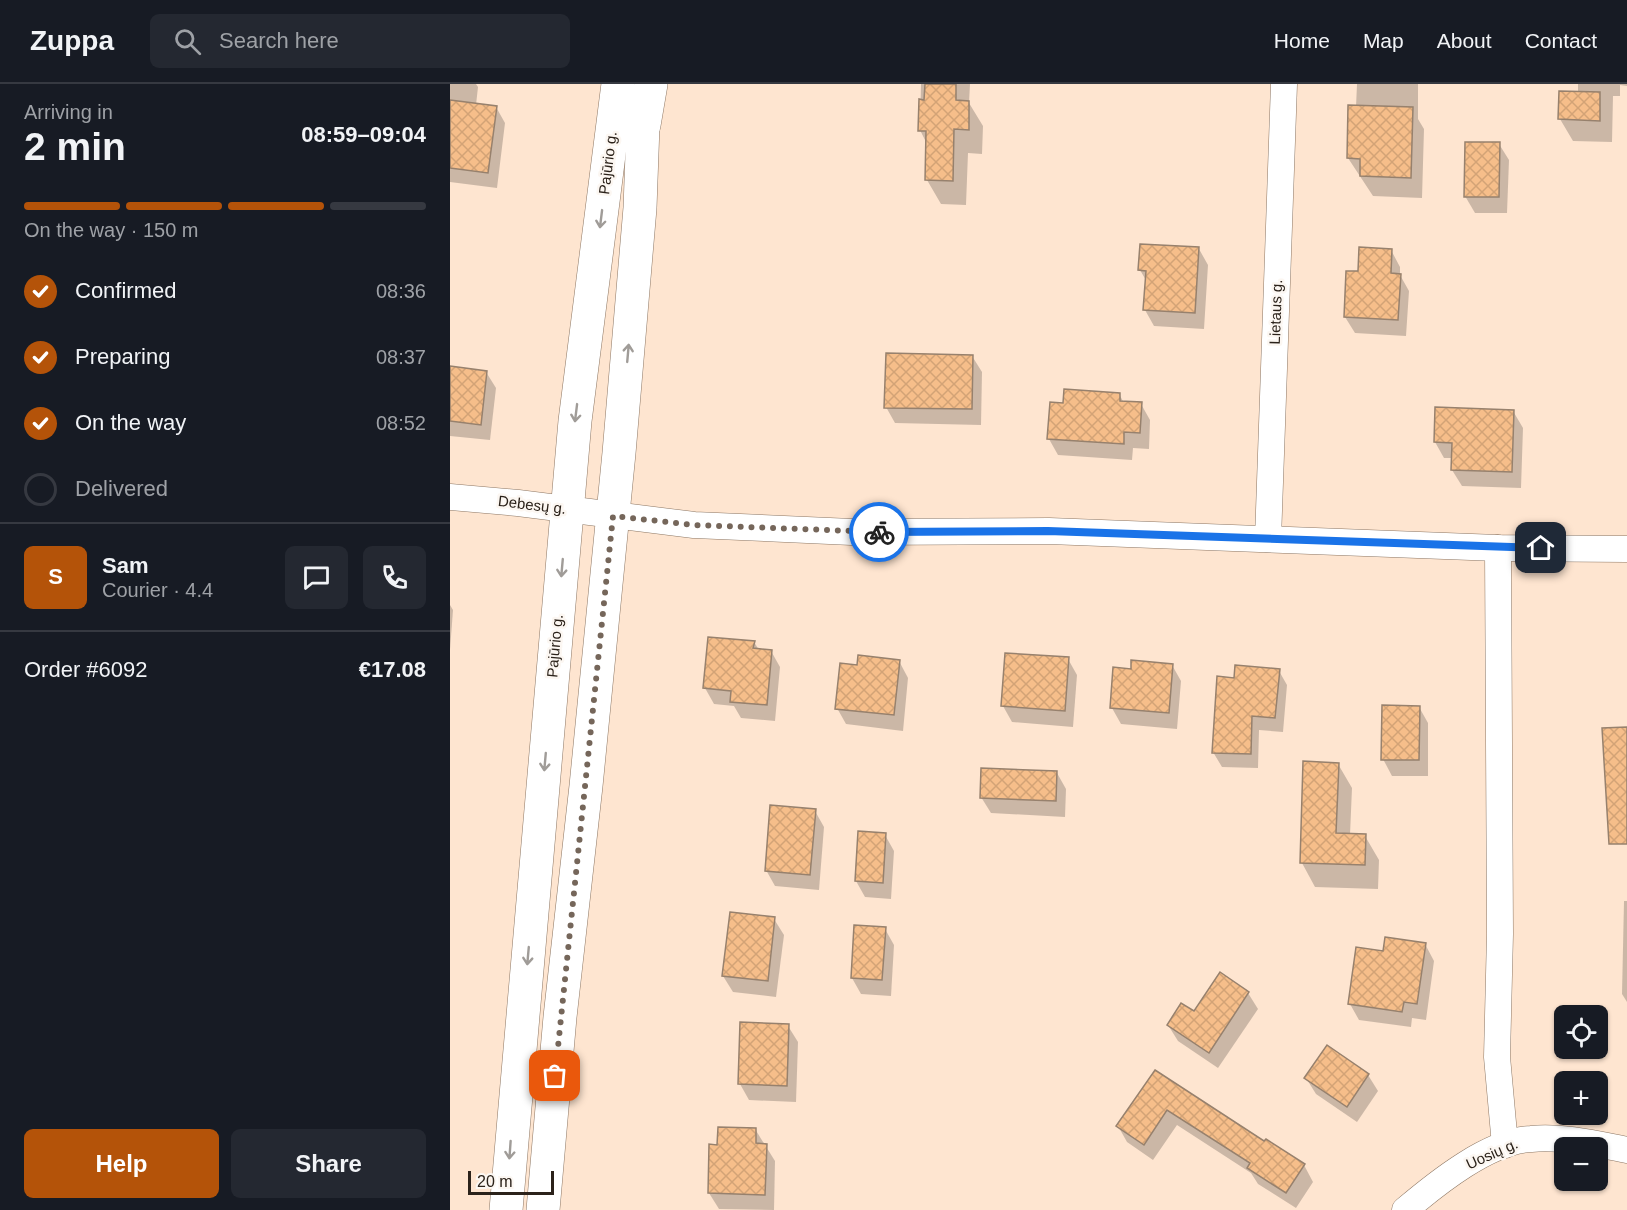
<!DOCTYPE html>
<meta charset="utf-8">
<style>
:root{--surface:#171b24;--page:#242831;--text:#f1f3f6;--muted:#9ea1a6;--line:#363941;--accent:#b45309}
body{margin:0;font-family:Helvetica,sans-serif;background:var(--page);color:var(--text);height:100vh;display:flex;flex-direction:column;font-size:22px;white-space:nowrap}
*{box-sizing:border-box;margin:0}
p{font-size:20px;color:var(--muted)}
.icon{flex:none;width:33px;height:33px;fill:none;stroke:currentColor;stroke-width:2;stroke-linecap:round;stroke-linejoin:round}
.map{position:relative;flex:1;overflow:hidden}
.sheet{display:flex;flex-direction:column;background:var(--surface);width:450px}
.sheet>*{flex:none}
.controls{position:absolute;left:1104px;top:921px;display:grid;gap:12px}
.controls a{display:grid;place-items:center;width:54px;height:54px;border-radius:9px;background:var(--surface);box-shadow:0 2px 4px #0004;font-size:30px}
.scale{position:absolute;left:18px;bottom:15px;width:86px;box-sizing:border-box;padding-left:6px;border:3px solid #2b221a;border-top:0;font-size:16px;line-height:21px;white-space:nowrap;color:#2b221a;-webkit-text-stroke:4px #fcf7f2;paint-order:stroke}
.pin{position:absolute;display:grid;place-items:center;width:51px;height:51px;color:#fff;margin:-26px;border-radius:12px;box-shadow:0 3px 9px #0006}
.courier{position:absolute;display:grid;place-items:center;width:60px;height:60px;margin:-30px;border:4px solid #1a73e8;border-radius:50%;background:#fff;color:#222;box-shadow:0 2px 8px #0007}
.summary em{font-style:normal;font-weight:600}
.summary div{display:flex;flex-direction:column-reverse}
.summary{display:flex;align-items:center;justify-content:space-between;height:102px;padding:0 24px}
h1{font-size:39px;font-weight:600;line-height:45px}
.bar{display:grid;grid-template-columns:repeat(4,1fr);gap:9px 6px;align-content:center;height:72px;padding:0 24px}
.bar i{height:8px;border-radius:4px;background:var(--line)}
.bar .on{background:var(--accent)}
.bar p{grid-column:span 4}
.line{display:flex;align-items:center;gap:15px;padding:0 24px;border-top:2px solid var(--line)}
.line div{flex:1}
.round{display:grid;place-items:center;flex:none;width:63px;height:63px;border-radius:9px;background:var(--page)}
ol{padding:0 24px;list-style:none}
li{display:flex;align-items:center;gap:18px;height:66px}
li p{margin-inline-start:auto}
li .icon{padding:6px;border-radius:50%;background:var(--accent);color:#fff;stroke-width:4}
li:last-child{color:var(--muted)}
li i{width:33px;height:33px;border:3px solid var(--line);border-radius:50%}
.button{display:flex;gap:12px;margin-top:auto;padding:12px 24px}
.button a{flex:1;height:69px;border-radius:9px;background:var(--accent);color:#fff;font-size:24px;font-weight:600;line-height:69px;text-align:center}
.button a+a{background:var(--page);color:var(--text)}
header{display:flex;align-items:center;gap:36px;box-sizing:border-box;height:84px;padding:0 30px;background:var(--surface);border-bottom:2px solid var(--line)}
header strong{font-size:28px}
nav{display:flex;gap:33px;margin-inline-start:auto;font-size:21px}
.search{width:420px;height:54px;background:var(--page);display:flex;align-items:center;gap:15px;box-sizing:border-box;padding:0 21px;border-radius:9px;color:var(--muted);font-size:22px}
main{display:flex;flex:1;min-height:0}
.map>svg:first-child{display:block}
.shadow{fill:#0003}
.building{fill:url(#building-cross-hatch);stroke:#97816d;stroke-width:1.5}
.lines{fill:none;stroke-linecap:round;stroke-linejoin:round}
.minor-casing{stroke:#8d7764;stroke-width:27}
.secondary-casing{stroke:#8d7764;stroke-width:34}
.trunk-casing{stroke:#8d7764;stroke-width:34}
.minor{stroke:#fff;stroke-width:26}
.secondary{stroke:#fff;stroke-width:33}
.trunk{stroke:#fff;stroke-width:33}
.oneway{stroke:#a09c98}
.done{stroke:#75665a;stroke-width:6;stroke-dasharray:0 10.8}
.route{stroke:#1a73e8;stroke-width:8}
.labels{text-anchor:middle;stroke-width:5;stroke-linejoin:round;paint-order:stroke}
.street-label{font-size:15px;fill:#2b221a;stroke:#fcf7f2}
</style>
<header>
<strong>Zuppa</strong>
<div class="search"><svg class="icon" aria-label="search" viewBox="0 0 24 24"><circle cx="10" cy="10" r="6"/><path d="M15 15l6 6"/></svg>Search here</div>
<nav><a>Home</a><a>Map</a><a>About</a><a>Contact</a></nav>
</header>
<main>
<section class="sheet">
<div class="summary"><div><h1>2 min</h1><p>Arriving in</p></div><em>08:59–09:04</em></div>
<div class="bar"><i class="on"></i><i class="on"></i><i class="on"></i><i></i><p>On the way · 150 m</p></div>
<ol>
<li><svg class="icon" aria-label="check" viewBox="0 0 24 24"><path d="M5 12l5 5 9-10"/></svg>Confirmed<p>08:36</p></li>
<li><svg class="icon" aria-label="check" viewBox="0 0 24 24"><path d="M5 12l5 5 9-10"/></svg>Preparing<p>08:37</p></li>
<li><svg class="icon" aria-label="check" viewBox="0 0 24 24"><path d="M5 12l5 5 9-10"/></svg>On the way<p>08:52</p></li>
<li><i></i>Delivered</li>
</ol>
<div class="line" style="height:108px"><b class="round" style="background:var(--accent);color:#fff">S</b><div><b>Sam</b><p>Courier · 4.4</p></div><a class="round"><svg class="icon" aria-label="chat" viewBox="0 0 24 24"><path d="M4 5h16v11H9l-5 4z"/></svg></a><a class="round"><svg class="icon" aria-label="phone" viewBox="0 0 24 24"><path d="M5 4h4l2 5-3 2q2 4 5 5l2-3 5 2v4C11 20 4 13 5 4z"/></svg></a></div>
<div class="line" style="height:78px"><div>Order #6092</div><b>€17.08</b></div>
<div class="button"><a>Help</a><a>Share</a></div>
</section>
<div class="map">
<svg width="1177" height="1126" viewBox="0 0 1177 1126">
<defs>
<pattern id="building-cross-hatch" width="8" height="8" patternUnits="userSpaceOnUse" patternTransform="scale(1.5)"><rect width="8" height="8" fill="#f6be8a"/><path d="M0 0l8 8M0 8l8-8" fill="none" stroke="#d3a376"/></pattern>
</defs>
<rect width="100%" height="100%" fill="#fee5d0"/>
<g class="shadow">
<polygon points="0,0 26,0 28,3 26,21 46,23 55,39 47,104 0,98"/>
<polygon points="471,0 520,0 519,19 533,42 532,70 518,69 516,121 491,120 477,96 477,60 470,46"/>
<polygon points="907,0 968,0 968,35 974,45 972,114 923,112 898,74 906,23"/>
<polygon points="1128,0 1177,0 1177,2 1170,1 1170,12 1163,12 1162,58 1123,57 1110,35 1128,9"/>
<polygon points="1049,60 1059,76 1057,129 1025,129 1015,112"/>
<polygon points="749,165 758,181 754,245 704,242 695,226 697,198 690,186"/>
<polygon points="941,166 950,183 950,191 959,207 956,252 905,249 895,233 909,189"/>
<polygon points="522,272 532,288 531,341 445,339 436,323"/>
<polygon points="0,284 36,288 46,304 40,356 0,352"/>
<polygon points="669,310 674,319 691,320 700,336 699,365 683,364 682,376 608,371 599,355 614,320"/>
<polygon points="1063,327 1073,344 1071,404 1012,402 1002,386 1003,374 994,374 985,358"/>
<polygon points="0,521 3,526 0,566"/>
<polygon points="304,558 309,566 321,567 330,583 325,637 291,634 284,622 264,620 255,604"/>
<polygon points="618,575 627,591 623,643 562,638 553,622"/>
<polygon points="449,577 458,594 453,647 396,640 387,624 409,583"/>
<polygon points="722,581 731,597 727,645 671,640 662,624"/>
<polygon points="829,587 837,601 833,648 809,646 808,684 772,683 763,668 785,596"/>
<polygon points="969,623 978,639 978,692 942,692 933,675"/>
<polygon points="888,680 902,704 900,751 915,752 929,776 928,805 865,803 852,779"/>
<polygon points="607,689 616,705 615,733 541,729 531,713"/>
<polygon points="365,727 374,743 369,806 325,802 316,786"/>
<polygon points="435,751 444,767 441,815 415,813 406,797"/>
<polygon points="1174,817 1177,817 1177,918 1172,910"/>
<polygon points="324,835 334,851 326,913 283,908 273,892"/>
<polygon points="435,845 444,861 441,912 411,910 402,894"/>
<polygon points="975,860 984,877 976,936 962,934 961,943 909,936 900,920 935,869"/>
<polygon points="798,909 808,925 768,984 728,957 718,941"/>
<polygon points="292,940 338,942 348,958 346,1018 299,1016 290,1000"/>
<polygon points="705,988 814,1059 854,1081 863,1098 846,1124 808,1100 801,1089 727,1041 703,1076 677,1058 668,1042"/>
<polygon points="918,991 928,1007 907,1038 866,1010 856,994"/>
<polygon points="305,1045 325,1077 324,1126 269,1125 259,1109 269,1062"/>
</g>
<g class="building">
<polygon points="475,0 506,0 506,16 519,17 519,46 504,45 503,97 475,96 476,47 468,47 469,15 474,16"/>
<polygon points="1109,7 1150,8 1150,37 1108,35"/>
<polygon points="0,16 47,22 38,89 0,84"/>
<polygon points="898,21 963,23 961,94 910,92 910,75 897,74"/>
<polygon points="1015,58 1050,58 1049,113 1014,113"/>
<polygon points="690,160 749,163 745,229 693,226 696,187 688,186"/>
<polygon points="909,163 942,165 941,189 951,190 948,236 894,233 896,187 908,187"/>
<polygon points="436,269 523,271 522,325 434,324"/>
<polygon points="0,282 37,287 31,341 0,337"/>
<polygon points="614,305 670,309 670,317 692,318 690,349 674,348 674,360 597,355 600,318 613,319"/>
<polygon points="985,323 1064,326 1062,388 1001,386 1002,359 984,358"/>
<polygon points="258,553 305,557 303,564 322,566 317,621 280,618 281,607 253,604"/>
<polygon points="555,569 619,573 615,627 551,622"/>
<polygon points="408,571 450,576 444,631 385,625 390,579 407,581"/>
<polygon points="681,576 723,580 719,629 660,624 663,583 681,585"/>
<polygon points="785,581 830,585 825,634 802,632 801,670 762,669 767,592 784,594"/>
<polygon points="932,621 970,622 969,676 931,676"/>
<polygon points="1177,643 1177,760 1159,760 1152,644"/>
<polygon points="853,677 889,679 886,749 916,750 915,781 850,779"/>
<polygon points="531,684 607,687 606,717 530,714"/>
<polygon points="320,721 366,725 360,791 315,787"/>
<polygon points="408,747 436,749 433,799 405,797"/>
<polygon points="280,828 325,833 318,897 272,892"/>
<polygon points="404,841 436,843 432,896 401,894"/>
<polygon points="935,853 976,859 967,920 954,918 952,928 898,920 906,863 933,867"/>
<polygon points="770,888 799,908 759,969 717,941 731,919 744,927"/>
<polygon points="290,938 339,940 337,1002 288,1000"/>
<polygon points="877,961 919,990 897,1023 854,994"/>
<polygon points="705,986 814,1057 816,1055 855,1080 836,1109 797,1084 800,1079 717,1026 694,1061 666,1042"/>
<polygon points="268,1043 306,1044 306,1059 317,1060 315,1111 258,1109 259,1060 267,1061"/>
</g>
<g class="lines">
<defs>
<g id="minor">
<polyline points="0,413 68,419 244,441 402,448 599,447 1048,464 1177,465"/>
<polyline points="818,455 834,0"/>
<polyline points="1048,464 1050,850 1047,973 1055,1061"/>
<path d="M955,1126C987,1099 1039,1057 1081,1055C1113,1052 1146,1060 1177,1066"/>
</g>
<g id="secondary">
<polyline points="56,1126 125,337 168,0"/>
<polyline points="93,1126 110,933 136,702 169,369 190,124 194,14"/>
</g>
<polyline id="trunk" points="194,41 201,0"/>
</defs>
<use href="#minor" class="minor-casing"/>
<use href="#secondary" class="secondary-casing"/>
<use href="#trunk" class="trunk-casing"/>
<use href="#minor" class="minor"/>
<use href="#secondary" class="secondary"/>
<use href="#trunk" class="trunk"/>
</g>
<defs><path id="oneway-shaft" d="M-6 0H5M1.5-3L5.5 0L1.5 3" fill="none" stroke-width="1.6" stroke-linecap="round" stroke-linejoin="round" transform="scale(1.5)"/></defs>
<g class="oneway">
<use href="#oneway-shaft" transform="translate(151 135) rotate(97)"/>
<use href="#oneway-shaft" transform="translate(178 269) rotate(-85)"/>
<use href="#oneway-shaft" transform="translate(126 329) rotate(97)"/>
<use href="#oneway-shaft" transform="translate(112 484) rotate(95)"/>
<use href="#oneway-shaft" transform="translate(95 678) rotate(95)"/>
<use href="#oneway-shaft" transform="translate(78 872) rotate(95)"/>
<use href="#oneway-shaft" transform="translate(60 1066) rotate(94)"/>
</g>
<g class="lines">
<polyline class="done" points="105,992 163,432 244,441 429,448"/>
<polyline class="route" points="429,448 598,447 1091,464"/>
</g>
<g class="labels">
<g class="street-label">
<text transform="translate(158 79) rotate(-83)" y="5">Pajūrio g.</text>
<text transform="translate(826 228) rotate(-88)" y="5">Lietaus g.</text>
<text transform="translate(82 421) rotate(7)" y="5">Debesų g.</text>
<text transform="translate(105 562) rotate(-85)" y="5">Pajūrio g.</text>
<text transform="translate(1042 1070) rotate(-24)" y="5">Uosių g.</text>
</g>
</g>
</svg>
<div class="controls">
<a><svg class="icon" aria-label="locate" viewBox="0 0 24 24"><circle cx="12" cy="12" r="6"/><path d="M12 2v4M12 18v4M2 12h4M18 12h4"/></svg></a>
<a>+</a>
<a>−</a>
</div>
<div class="scale">20 m</div>
<div class="pin" style="left:105px;top:992px;background:#ea580c"><svg class="icon" aria-label="bag" viewBox="0 0 24 24"><path d="M5 8h14l-1 12H6zM9 8a3 3 0 0 1 6 0"/></svg></div>
<div class="pin" style="left:1091px;top:464px;background:#1f2937"><svg class="icon" aria-label="home" viewBox="0 0 24 24"><path d="M3 11l9-7 9 7M6 9v11h12V9"/></svg></div>
<div class="courier" style="left:429px;top:448px"><svg class="icon" aria-label="bike" viewBox="0 0 24 24"><circle cx="6" cy="16" r="4"/><circle cx="18" cy="16" r="4"/><path d="M6 16l4-8h5l3 8M10 8l3 8H6M13 5h3"/></svg></div>
</div>
</main>
